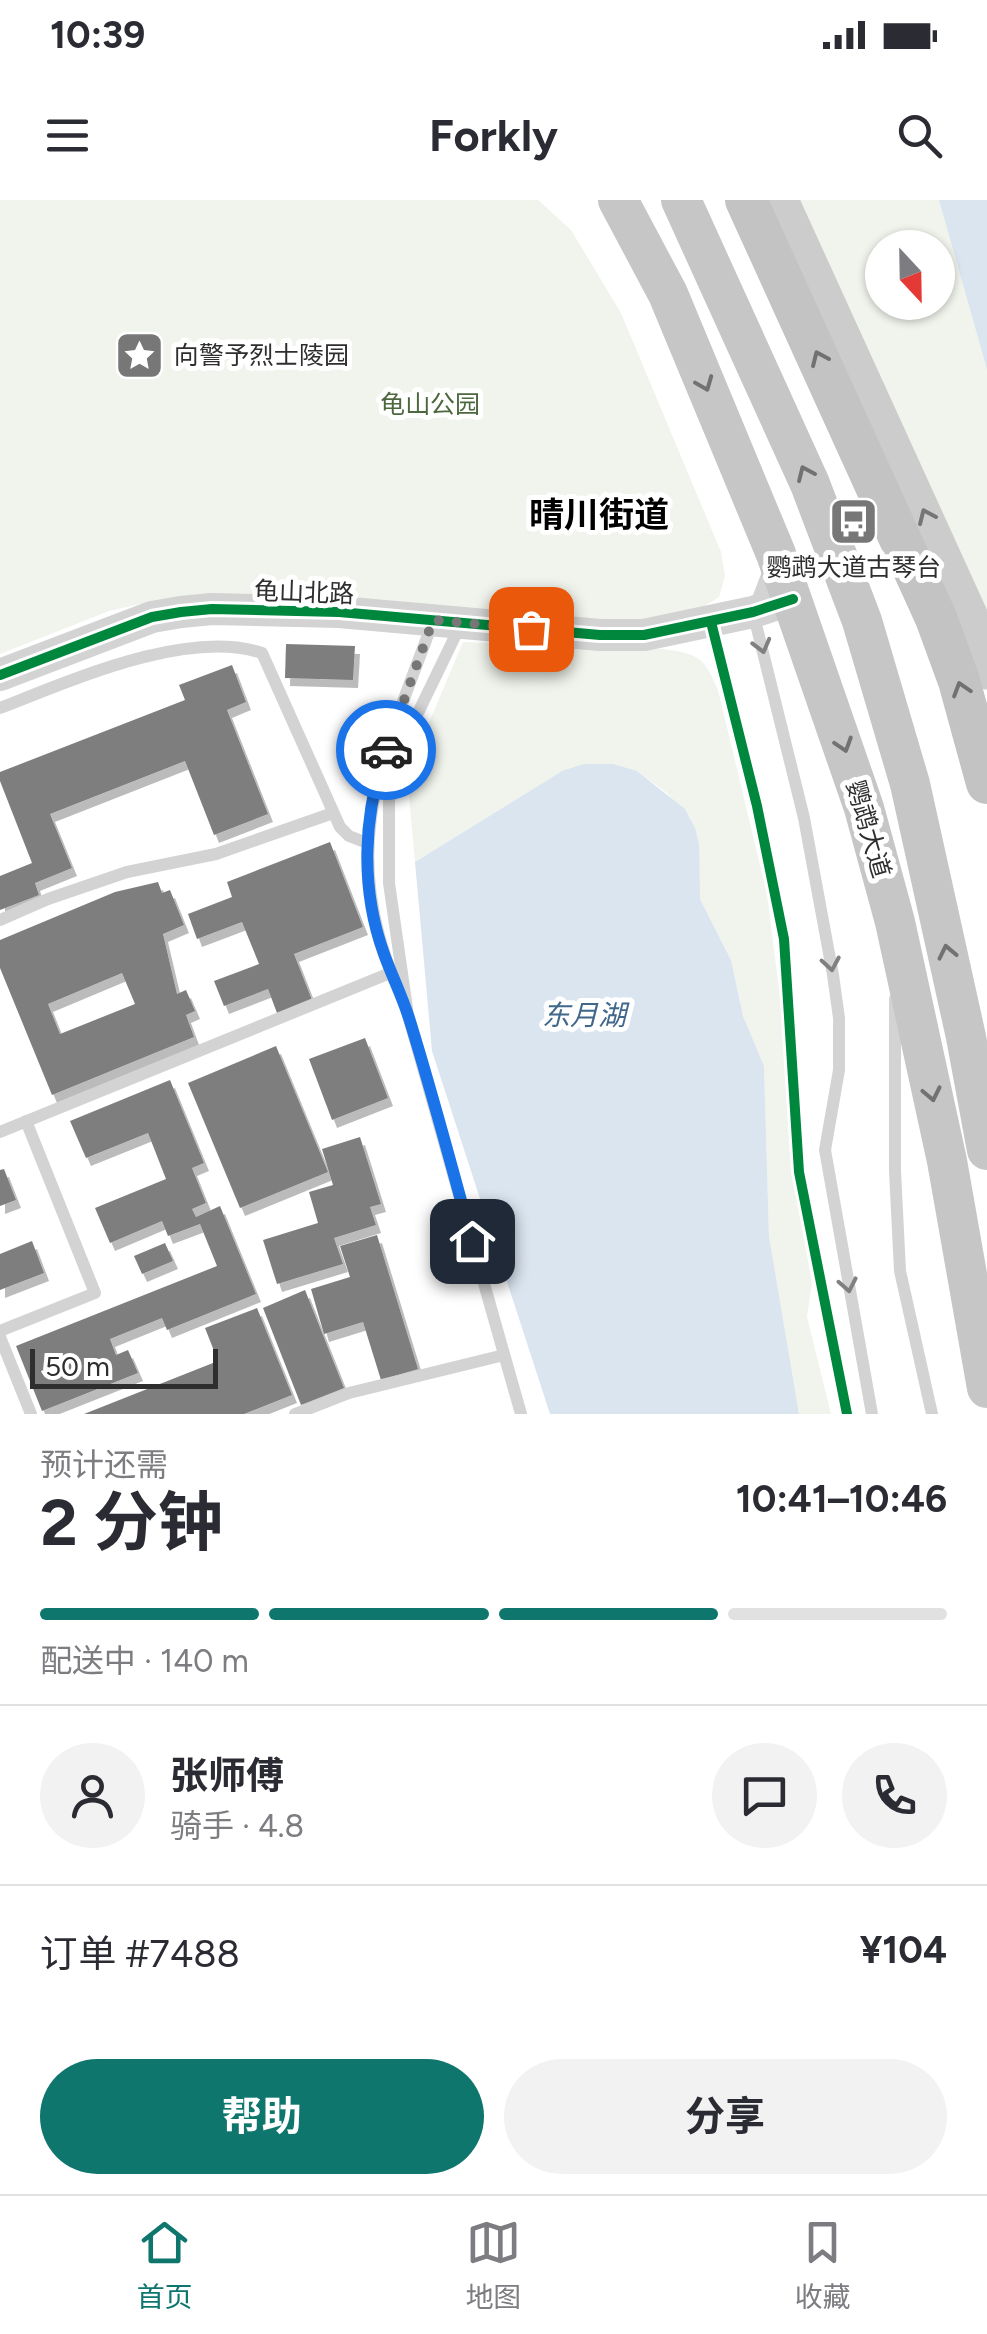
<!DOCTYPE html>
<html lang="zh">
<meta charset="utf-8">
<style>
:root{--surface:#fff;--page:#f2f2f3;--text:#2b2b33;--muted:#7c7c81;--line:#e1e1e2;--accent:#0f766e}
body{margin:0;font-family:Figtree,"Noto Sans SC",sans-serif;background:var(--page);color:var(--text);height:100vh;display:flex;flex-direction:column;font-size:38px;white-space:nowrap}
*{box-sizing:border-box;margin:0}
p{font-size:32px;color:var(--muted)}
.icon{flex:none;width:55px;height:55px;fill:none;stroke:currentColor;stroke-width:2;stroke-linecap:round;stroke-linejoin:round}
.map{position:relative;height:1214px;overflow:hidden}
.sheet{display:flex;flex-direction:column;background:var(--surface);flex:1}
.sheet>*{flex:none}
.needle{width:65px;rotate:158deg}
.buttons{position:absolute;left:865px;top:30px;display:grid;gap:20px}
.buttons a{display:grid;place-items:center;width:90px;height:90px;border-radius:50%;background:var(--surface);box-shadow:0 2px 8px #0004;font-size:50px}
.scale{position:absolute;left:30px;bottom:25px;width:188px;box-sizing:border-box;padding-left:10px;border:5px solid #2e2e2e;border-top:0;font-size:28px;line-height:35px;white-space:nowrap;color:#2e2e2e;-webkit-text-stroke:8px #fff;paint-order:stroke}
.pin{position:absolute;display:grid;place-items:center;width:85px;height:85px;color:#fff;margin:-42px;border-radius:20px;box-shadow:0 5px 15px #0006}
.courier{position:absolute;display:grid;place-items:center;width:100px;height:100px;margin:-50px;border:8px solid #1a73e8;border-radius:50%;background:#fff;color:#222;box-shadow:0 2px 12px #0007}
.headline em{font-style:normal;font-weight:700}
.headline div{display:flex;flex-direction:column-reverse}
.headline{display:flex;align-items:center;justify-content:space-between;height:170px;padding:0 40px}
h1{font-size:65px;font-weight:700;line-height:75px}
.bar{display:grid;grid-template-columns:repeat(4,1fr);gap:15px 10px;align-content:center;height:120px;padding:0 40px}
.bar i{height:12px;border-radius:8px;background:var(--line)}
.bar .selected{background:var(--accent)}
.bar p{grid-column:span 4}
.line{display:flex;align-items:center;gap:25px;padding:0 40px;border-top:2px solid var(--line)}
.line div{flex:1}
.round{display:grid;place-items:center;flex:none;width:105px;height:105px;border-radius:52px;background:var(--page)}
.action{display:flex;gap:20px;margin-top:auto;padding:20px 40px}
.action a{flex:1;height:115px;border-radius:60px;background:var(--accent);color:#fff;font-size:40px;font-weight:700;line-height:115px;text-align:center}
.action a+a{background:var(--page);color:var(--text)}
.status{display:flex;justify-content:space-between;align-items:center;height:70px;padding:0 50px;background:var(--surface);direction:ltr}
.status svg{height:28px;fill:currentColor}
header{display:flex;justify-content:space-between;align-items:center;height:130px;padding:0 40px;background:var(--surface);font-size:45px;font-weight:700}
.tab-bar{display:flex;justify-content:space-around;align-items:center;height:140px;border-top:2px solid var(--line);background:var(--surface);font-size:28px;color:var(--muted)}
.tab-bar a{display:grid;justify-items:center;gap:5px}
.tab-bar .selected{color:var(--accent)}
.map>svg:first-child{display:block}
.green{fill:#f0f4ec;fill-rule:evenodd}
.water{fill:#dae5f0}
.building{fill:#7e7e7e;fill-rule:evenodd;filter:url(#shadow)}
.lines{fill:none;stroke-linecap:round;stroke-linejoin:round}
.service{stroke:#d3d3d3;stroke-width:12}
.tertiary{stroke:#d3d3d3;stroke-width:32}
.secondary{stroke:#ccc;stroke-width:35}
.primary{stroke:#c6c6c6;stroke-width:40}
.trunk-bridge{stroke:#c3c3c3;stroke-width:42}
.cycleway-casing{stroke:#fff;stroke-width:16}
.cycleway{stroke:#00873e;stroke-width:10}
.oneway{stroke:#717171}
.oneway2{stroke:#727272}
.oneway3{stroke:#757575}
.oneway4{stroke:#808080}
.done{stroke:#777;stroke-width:10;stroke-dasharray:0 18}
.route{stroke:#1a73e8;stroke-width:12}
.labels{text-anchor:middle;stroke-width:10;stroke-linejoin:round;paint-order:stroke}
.poi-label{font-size:25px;fill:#2e2e2e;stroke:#fff;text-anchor:start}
.park-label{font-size:25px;fill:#4d673e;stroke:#fff}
.street-label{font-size:25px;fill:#2e2e2e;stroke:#fff}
.water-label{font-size:28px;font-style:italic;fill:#41678b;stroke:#fff}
.district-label{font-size:35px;font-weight:bold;fill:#000;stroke:#fff}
</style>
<div class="status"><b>10:39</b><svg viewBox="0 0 49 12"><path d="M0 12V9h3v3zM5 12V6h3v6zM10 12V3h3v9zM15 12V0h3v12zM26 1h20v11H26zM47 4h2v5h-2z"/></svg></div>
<header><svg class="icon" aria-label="menu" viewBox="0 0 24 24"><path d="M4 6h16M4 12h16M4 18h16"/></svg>Forkly<svg class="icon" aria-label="search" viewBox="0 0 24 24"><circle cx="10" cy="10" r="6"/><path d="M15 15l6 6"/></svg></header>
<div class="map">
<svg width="987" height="1214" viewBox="0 0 987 1214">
<defs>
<filter id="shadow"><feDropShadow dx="5" dy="8" stdDeviation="0" flood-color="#0004"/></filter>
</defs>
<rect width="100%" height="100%" fill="#fff"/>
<g class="green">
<polygon points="0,0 538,0 571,30 621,113 721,352 725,376 719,397 683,420 630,426 158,400 109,411 0,454"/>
<path d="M792,0H987V435ZM882,48H938V102H882Z"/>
<path d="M463,442L663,449C699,454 704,457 718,490L767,694L781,805L794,983L812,1083L807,1117L831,1214H799L798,1209L769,1036L764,866L743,816L731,760L700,699L691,619L667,593L637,571H562L415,662L407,575Z"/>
</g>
<g class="water">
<polygon points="939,0 987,0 987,169"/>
<polygon points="584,564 613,564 637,571 685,609 695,628 699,644 700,699 731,760 743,816 764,866 769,1036 799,1214 550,1214 432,851 415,662 562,571"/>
</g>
<g class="building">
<polygon points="286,444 355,446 353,480 285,478"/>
<polygon points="232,465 246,502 227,510 268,614 214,635 185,561 50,614 72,668 35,683 39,695 0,710 0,676 32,663 0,581 0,572 185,500 179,485"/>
<polygon points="330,642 363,727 294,754 312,800 277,813 268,789 224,806 214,781 259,764 242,722 197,739 188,714 232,697 227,682"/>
<path d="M158,682L162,693L170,690L184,725L163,734L177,794L186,790L195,811L186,815L194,837L52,895L0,768V740L115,692ZM122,773L135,804L60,834L48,804Z"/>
<polygon points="365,838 388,898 332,920 309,859"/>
<polygon points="276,846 328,972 240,1008 188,883"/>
<polygon points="170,880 204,963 192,968 206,1003 192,1009 196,1017 220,1006 256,1094 167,1130 162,1118 110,1139 116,1155 128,1150 138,1173 42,1211 16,1146 217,1066 200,1024 168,1036 162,1021 110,1043 95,1008 166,979 148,933 86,958 70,921"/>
<polygon points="360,937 381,1004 370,1007 376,1025 334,1038 343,1064 277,1084 263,1040 318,1023 309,992 333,985 322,949"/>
<polygon points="4,969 16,1000 0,1006 0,970"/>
<polygon points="377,1035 418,1169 381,1180 363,1122 324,1134 311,1089 350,1077 340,1046"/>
<polygon points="32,1041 44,1073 0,1090 0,1054"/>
<polygon points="165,1043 173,1061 142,1074 134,1056"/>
<polygon points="305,1090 344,1188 301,1205 263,1108"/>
<polygon points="257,1108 292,1195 244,1214 84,1214 218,1161 205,1128"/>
</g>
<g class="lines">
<g class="service">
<polyline points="769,370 753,412 804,618 833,775 839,818 839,870 825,950 872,1214"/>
<polyline points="461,424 401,548 389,601 389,683 408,815 521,1214"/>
<path d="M0,508C70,481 187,428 262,453L340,627L349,636L367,643"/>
<polyline points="0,720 48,699 127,672 216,654 333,613"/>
<path d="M394,780C338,640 384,555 432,424"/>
<polyline points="895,799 895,971 900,1071 932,1214"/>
<polyline points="0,932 400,769"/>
<polyline points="0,1131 95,1093 26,921"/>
<polyline points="0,1137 31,1214"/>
<polyline points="295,1214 349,1193 504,1155"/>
</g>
<polyline class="tertiary" points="0,475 152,417 181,412 212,409 339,412 600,435 644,435 753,412 793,399"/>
<polyline class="secondary" points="781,0 972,419 987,472"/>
<g class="primary">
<polyline points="618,0 668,94 776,354 864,608 895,722 947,961 987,1188"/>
<polyline points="681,0 810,284 862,421 910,584 966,837 987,950"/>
</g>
<polyline class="trunk-bridge" points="746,0 936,418 959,481 987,583"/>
<defs>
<g id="cycleway">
<polyline points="711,422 757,606 784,739 799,972 847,1214"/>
<polyline points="0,475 152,417 181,412 212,409 339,412 600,435 644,435 753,412 793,399"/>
</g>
</defs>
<use href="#cycleway" class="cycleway-casing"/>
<use href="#cycleway" class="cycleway"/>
</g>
<defs><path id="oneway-chevron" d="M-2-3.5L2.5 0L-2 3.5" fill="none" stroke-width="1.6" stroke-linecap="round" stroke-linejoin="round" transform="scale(2.5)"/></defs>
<g class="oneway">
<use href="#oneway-chevron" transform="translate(819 158) rotate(-114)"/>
<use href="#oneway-chevron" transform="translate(961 489) rotate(-107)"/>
</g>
<g class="oneway2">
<use href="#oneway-chevron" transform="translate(705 184) rotate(68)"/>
<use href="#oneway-chevron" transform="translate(805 273) rotate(-114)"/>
<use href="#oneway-chevron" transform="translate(844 545) rotate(72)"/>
<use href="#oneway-chevron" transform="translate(947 752) rotate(-102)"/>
<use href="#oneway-chevron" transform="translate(932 894) rotate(78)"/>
</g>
<use class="oneway3" href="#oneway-chevron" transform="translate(926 316) rotate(-114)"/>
<g class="oneway4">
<use href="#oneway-chevron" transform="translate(762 446) rotate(75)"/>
<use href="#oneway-chevron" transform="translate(831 764) rotate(80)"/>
<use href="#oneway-chevron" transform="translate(848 1085) rotate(79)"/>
</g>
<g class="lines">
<polyline class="done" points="386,550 433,420 531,429"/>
<path class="route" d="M386,550C363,615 360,688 384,754C392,776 402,796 409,818C432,892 452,967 472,1041"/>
</g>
<defs>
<symbol id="sight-square" viewBox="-11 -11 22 22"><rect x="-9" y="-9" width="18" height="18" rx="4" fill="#777" stroke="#fff"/><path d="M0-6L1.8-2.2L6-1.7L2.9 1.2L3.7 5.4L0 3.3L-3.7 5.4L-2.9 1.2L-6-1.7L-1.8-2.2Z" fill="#fff"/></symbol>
<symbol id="bus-square" viewBox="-11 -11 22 22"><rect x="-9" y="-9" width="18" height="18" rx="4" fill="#777" stroke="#fff"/><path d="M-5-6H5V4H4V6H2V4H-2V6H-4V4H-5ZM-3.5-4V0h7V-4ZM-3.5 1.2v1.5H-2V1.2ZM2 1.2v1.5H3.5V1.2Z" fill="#fff"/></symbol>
</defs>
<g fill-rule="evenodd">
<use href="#sight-square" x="112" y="128" width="55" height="55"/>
<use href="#bus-square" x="826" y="294" width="55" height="55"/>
</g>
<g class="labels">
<g class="poi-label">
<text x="174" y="164">向警予烈士陵园</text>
<text x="854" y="376" text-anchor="middle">鹦鹉大道古琴台</text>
</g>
<g class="park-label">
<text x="430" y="213">龟山公园</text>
</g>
<g class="street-label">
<text transform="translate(304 392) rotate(2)" y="9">龟山北路</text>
<text transform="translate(869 629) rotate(74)" y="9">鹦鹉大道</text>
</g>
<g class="water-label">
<text x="584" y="825">东月湖</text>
</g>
<g class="district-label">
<text x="599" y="327">晴川街道</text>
</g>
</g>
</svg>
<div class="buttons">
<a><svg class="needle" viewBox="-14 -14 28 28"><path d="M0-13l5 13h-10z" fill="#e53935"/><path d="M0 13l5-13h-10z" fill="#7c7c81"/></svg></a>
</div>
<div class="scale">50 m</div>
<div class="pin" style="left:531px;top:429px;background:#ea580c"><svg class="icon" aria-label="bag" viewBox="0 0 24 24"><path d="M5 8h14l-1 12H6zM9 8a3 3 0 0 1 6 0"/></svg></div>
<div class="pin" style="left:472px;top:1041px;background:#1f2937"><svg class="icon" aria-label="home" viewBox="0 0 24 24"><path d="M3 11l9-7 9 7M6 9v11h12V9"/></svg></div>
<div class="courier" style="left:386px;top:550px"><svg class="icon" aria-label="car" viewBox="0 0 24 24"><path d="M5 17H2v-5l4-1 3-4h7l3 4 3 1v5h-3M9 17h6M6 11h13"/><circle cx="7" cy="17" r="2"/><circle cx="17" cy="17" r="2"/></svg></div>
</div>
<section class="sheet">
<div class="headline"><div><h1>2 分钟</h1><p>预计还需</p></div><em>10:41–10:46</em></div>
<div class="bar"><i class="selected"></i><i class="selected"></i><i class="selected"></i><i></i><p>配送中 · 140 m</p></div>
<div class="line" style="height:180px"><a class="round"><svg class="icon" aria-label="person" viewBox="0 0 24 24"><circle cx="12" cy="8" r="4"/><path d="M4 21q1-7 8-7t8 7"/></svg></a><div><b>张师傅</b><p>骑手 · 4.8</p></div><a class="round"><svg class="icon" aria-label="chat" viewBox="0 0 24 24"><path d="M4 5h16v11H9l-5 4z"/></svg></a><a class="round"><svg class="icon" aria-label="phone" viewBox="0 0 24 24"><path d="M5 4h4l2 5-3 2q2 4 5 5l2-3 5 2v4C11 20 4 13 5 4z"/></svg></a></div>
<div class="line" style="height:130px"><div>订单 #7488</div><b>¥104</b></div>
<div class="action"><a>帮助</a><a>分享</a></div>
</section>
<nav class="tab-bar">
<a class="selected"><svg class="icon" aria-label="home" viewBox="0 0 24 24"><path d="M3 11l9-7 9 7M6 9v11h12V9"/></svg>首页</a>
<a><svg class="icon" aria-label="map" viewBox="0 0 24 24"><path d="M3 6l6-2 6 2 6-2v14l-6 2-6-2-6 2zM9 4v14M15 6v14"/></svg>地图</a>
<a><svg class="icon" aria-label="saved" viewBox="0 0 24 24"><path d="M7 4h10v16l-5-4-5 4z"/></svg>收藏</a>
</nav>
